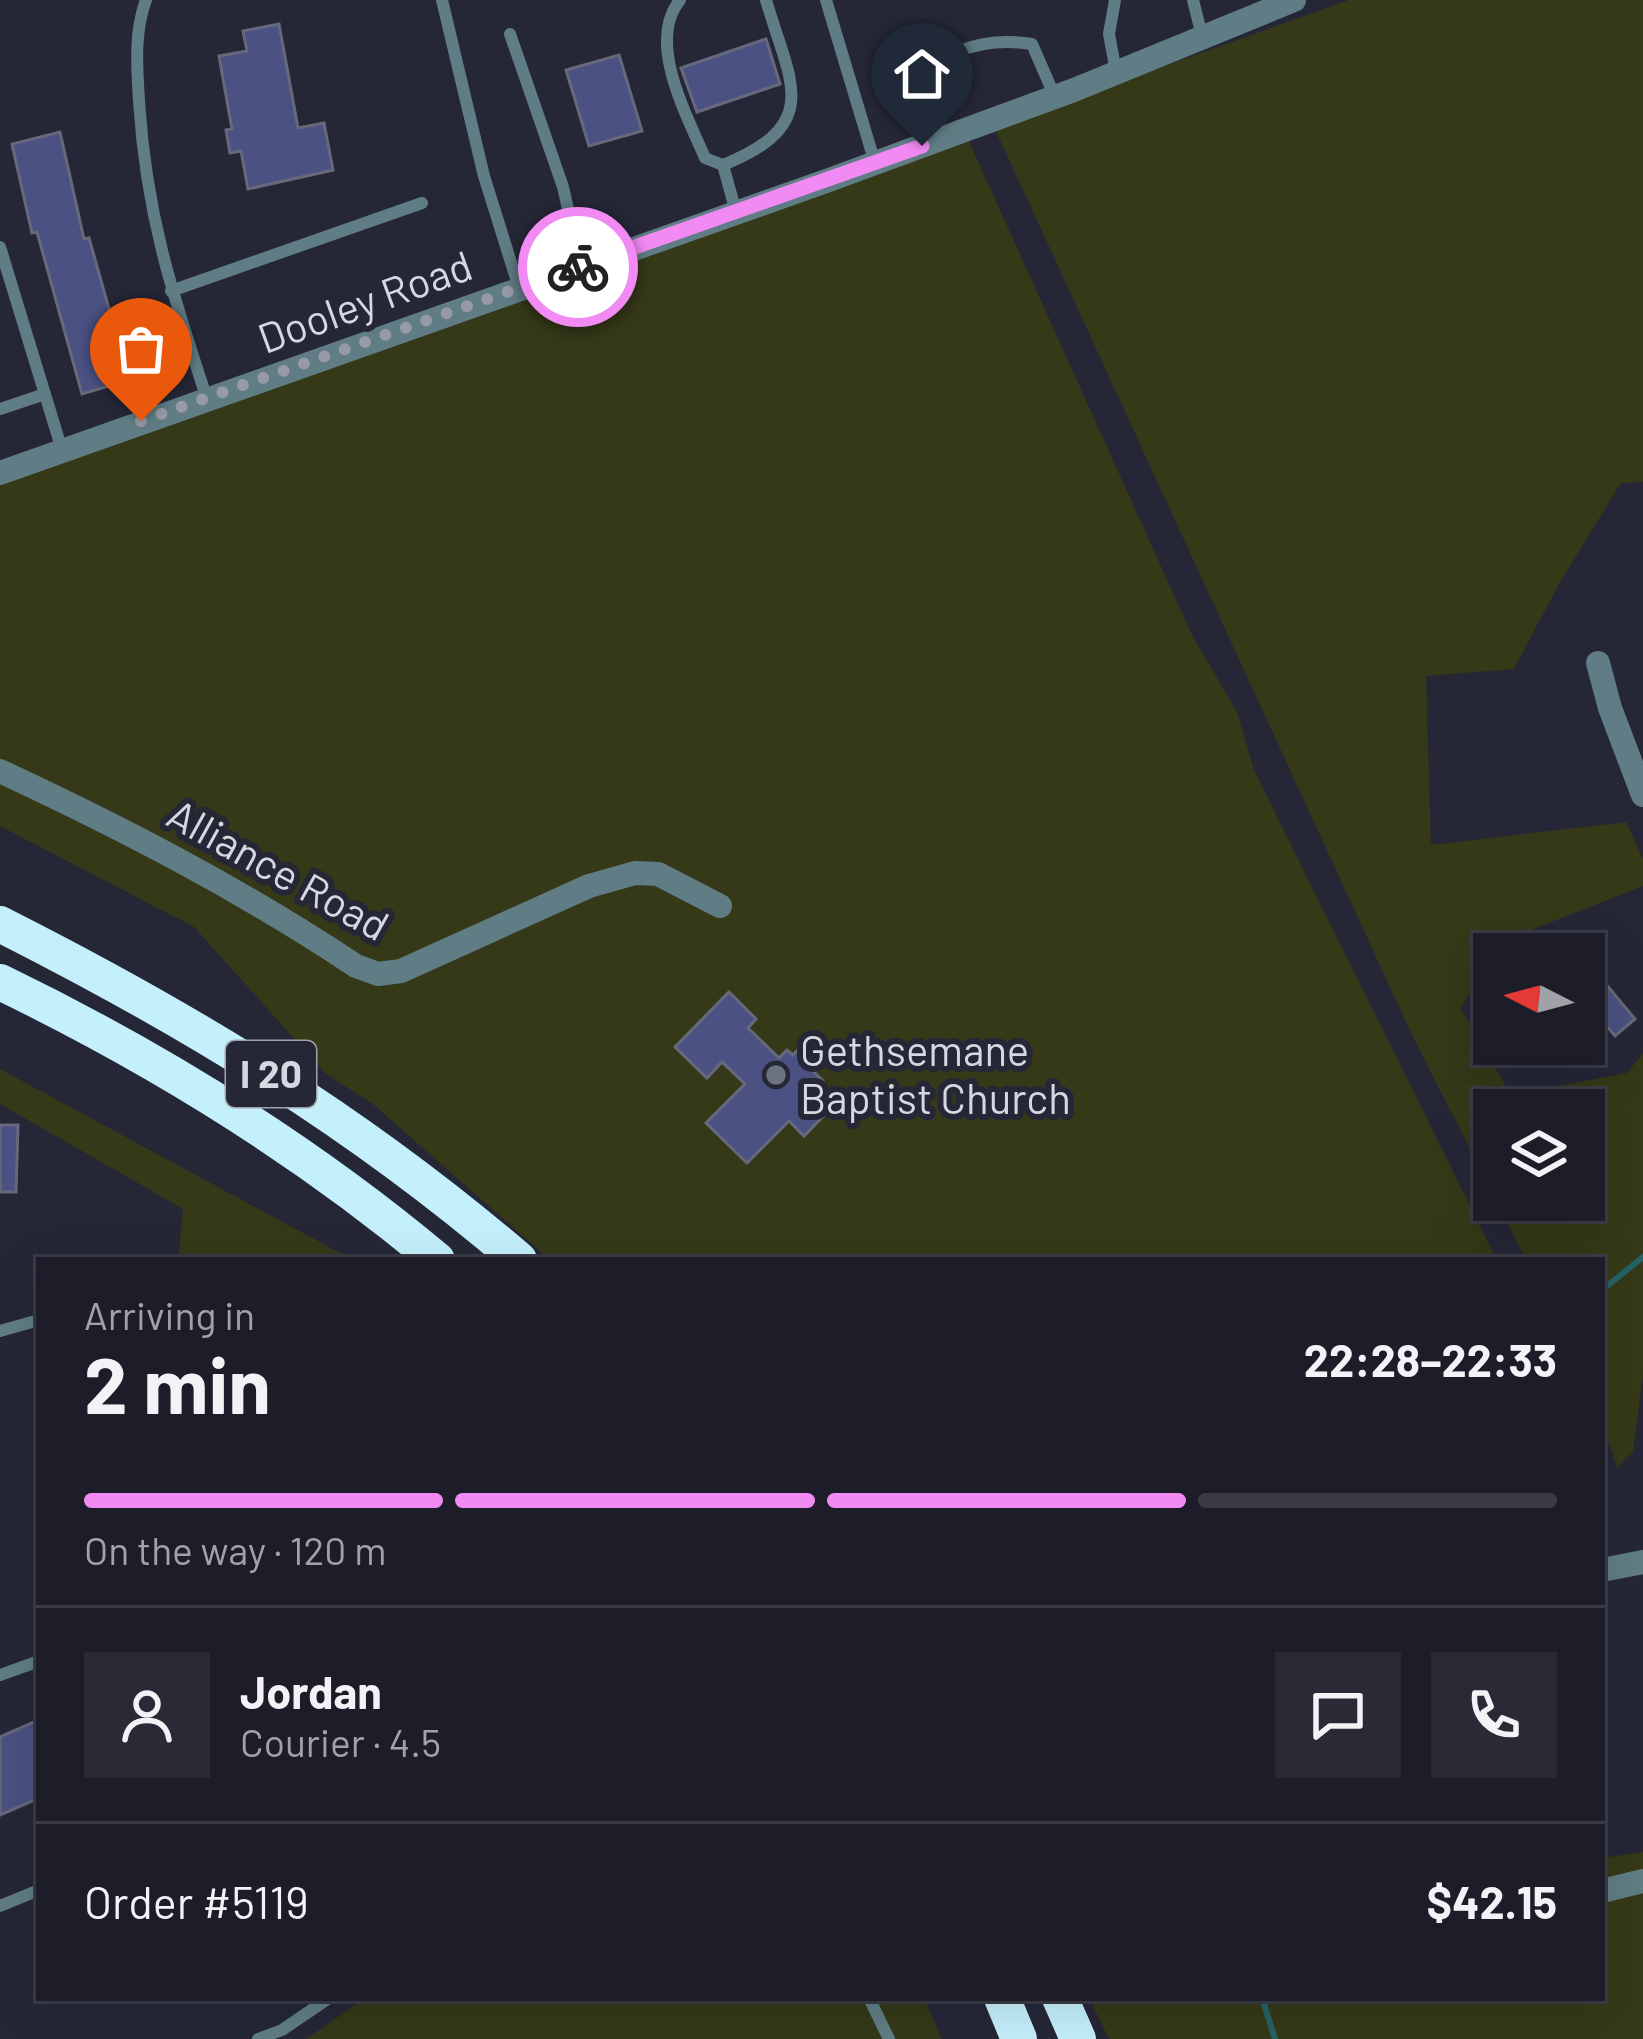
<!DOCTYPE html>
<meta charset="utf-8">
<style>
:root{--surface:#1c1d29;--page:#292a35;--text:#f1f3f6;--muted:#a0a2a8;--line:#3a3b46;--accent:#f28af3}
body{margin:0;font-family:Barlow,sans-serif;background:var(--page);color:var(--text);height:100vh;display:flex;flex-direction:column;font-size:45px;white-space:nowrap}
*{box-sizing:border-box;margin:0}
p{font-size:39px;color:var(--muted)}
.icon{flex:none;width:66px;height:66px;fill:none;stroke:currentColor;stroke-width:2;stroke-linecap:round;stroke-linejoin:round}
.map{position:relative;flex:1;overflow:hidden}
.sheet{position:absolute;left:36px;top:1257px;width:1569px;height:744px;display:flex;flex-direction:column;background:var(--surface);border-radius:0px;box-shadow:0 12px 48px #0002,0 0 0 3px var(--line)}
.sheet>*{flex:none}
.needle{width:78px;rotate:276deg}
.controls{position:absolute;left:1473px;top:933px;display:grid;gap:24px}
.controls a{display:grid;place-items:center;width:132px;height:132px;border-radius:0px;background:var(--surface);box-shadow:0 12px 48px #0002,0 0 0 3px var(--line);font-size:60px}
.pin{position:absolute;display:grid;place-items:center;width:102px;height:102px;color:#fff;margin:-123px -51px;border-radius:50% 50% 50% 0;rotate:-45deg;box-shadow:0 0 12px #0007}
.pin .icon{rotate:45deg}
.courier{position:absolute;display:grid;place-items:center;width:120px;height:120px;margin:-60px;border:9px solid #f28af3;border-radius:50%;background:#fff;color:#222;box-shadow:0 3px 15px #0007}
.overview em{font-style:normal;font-weight:700}
.overview div{display:flex;flex-direction:column-reverse}
.overview{display:flex;align-items:center;justify-content:space-between;height:204px;padding:0 48px}
h1{font-size:78px;font-weight:700;line-height:90px}
.bar{display:grid;grid-template-columns:repeat(4,1fr);gap:18px 12px;align-content:center;height:144px;padding:0 48px}
.bar i{height:15px;border-radius:9px;background:var(--line)}
.bar .current{background:var(--accent)}
.bar p{grid-column:span 4}
.line{display:flex;align-items:center;gap:30px;padding:0 48px;border-top:3px solid var(--line)}
.line div{flex:1}
.round{display:grid;place-items:center;flex:none;width:126px;height:126px;border-radius:0px;background:var(--page)}
.map>svg:first-child{display:block}
.green{fill:#353918}
.lines{fill:none;stroke-linecap:round;stroke-linejoin:round}
.stream{stroke:#246266;stroke-width:6}
.building{fill:#4b5182;stroke:#65697b;stroke-width:3}
.service{stroke:#607d85;stroke-width:12}
.minor{stroke:#607d85;stroke-width:24}
.motorway{stroke:#c4f0fb;stroke-width:36}
.done{stroke:#9799a6;stroke-width:12;stroke-dasharray:0 21.6}
.route{stroke:#f28af3;stroke-width:15}
.worship-dot{fill:#6b7280;stroke:#252737;stroke-width:4.5}
.labels{text-anchor:middle;stroke-width:12;stroke-linejoin:round;paint-order:stroke}
.shield{fill:#252737;stroke:#a0a2ae;stroke-width:3}
.shield-label{font-size:39px;font-weight:bold;fill:#d5d7e1}
.street-label{font-size:42px;fill:#d5d7e1;stroke:#252737}
.poi-label{font-size:42px;fill:#d5d7e1;stroke:#252737;text-anchor:start}
</style>
<div class="map">
<svg width="1643" height="2039" viewBox="0 0 1643 2039">
<rect width="100%" height="100%" fill="#252737"/>
<g class="green">
<polygon points="1349,0 1643,0 1643,482 1621,483 1560,582 1514,669 1426,676 1431,845 1626,822 1643,859 1643,886 1495,944 1461,1009 1511,1095 1627,1073 1643,1053 1643,1374 1633,1452 1617,1468 1602,1423 1602,1260 1526,1260 1496,1200 1584,1200 1584,1110 1494,1110 1494,1196 1412,1035 994,127"/>
<polygon points="967,137 1192,635 1237,712 1254,770 1497,1260 550,1260 374,1105 325,1073 194,927 0,826 0,483"/>
<polygon points="0,1069 353,1260 178,1260 183,1209 0,1104"/>
<polygon points="1643,1852 1643,2039 1109,2039 1089,1998 1602,1998 1602,1858"/>
<polygon points="365,1998 924,1998 942,2039 306,2039"/>
</g>
<g class="lines">
<g class="stream">
<polyline points="1602,1290 1643,1257"/>
<polyline points="1262,1998 1275,2039"/>
</g>
</g>
<g class="building">
<polygon points="279,24 298,128 324,123 333,170 248,189 241,151 230,153 226,130 232,129 219,56 247,51 243,31"/>
<polygon points="766,39 780,84 697,112 681,68"/>
<polygon points="619,55 642,131 589,146 566,70"/>
<polygon points="60,132 84,239 89,238 129,380 82,394 37,232 32,233 12,144"/>
<polygon points="1600,977 1635,1019 1615,1036 1584,999 1584,990"/>
<polygon points="729,992 756,1019 748,1028 779,1058 787,1050 793,1055 812,1035 831,1055 814,1072 823,1081 816,1088 834,1105 804,1136 789,1121 747,1163 706,1123 745,1084 722,1062 707,1078 675,1047"/>
<polygon points="0,1125 18,1125 16,1192 0,1192"/>
<polygon points="34,1722 39,1733 39,1798 0,1815 0,1737"/>
</g>
<g class="lines">
<g class="service">
<path d="M146,0C134,32 137,67 139,101C146,214 172,293 207,399"/>
<polyline points="442,0 484,176 519,288"/>
<path d="M680,0C646,42 687,115 705,158L723,165C824,124 790,83 766,0"/>
<polyline points="826,0 875,163"/>
<polyline points="1115,0 1109,34 1116,72"/>
<polyline points="1193,0 1202,36"/>
<polyline points="510,34 563,187 581,266"/>
<path d="M923,145C897,68 963,33 1032,44L1055,97"/>
<polyline points="723,165 736,212"/>
<polyline points="0,247 62,450"/>
<polyline points="171,291 422,203"/>
<polyline points="0,409 45,394"/>
<polyline points="0,1331 39,1320"/>
<polyline points="0,1675 39,1661"/>
<polyline points="0,1906 39,1890"/>
<polyline points="869,1998 889,2039"/>
<polyline points="258,2039 282,2030 329,1998"/>
</g>
<g class="minor">
<polyline points="0,473 829,180 1074,90 1294,0"/>
<polyline points="1598,663 1610,708 1643,795"/>
<path d="M0,771C124,829 242,890 356,966L378,974L401,971L589,886L635,873L658,874L720,906"/>
<polyline points="1602,1570 1643,1562"/>
<polyline points="1602,1891 1643,1881"/>
</g>
<g class="motorway">
<path d="M0,924C190,1020 357,1121 519,1260"/>
<path d="M0,982C157,1058 303,1148 437,1260"/>
<polyline points="1002,1998 1019,2039"/>
<polyline points="1060,1998 1078,2039"/>
</g>
</g>
<g class="lines">
<polyline class="done" points="141,421 578,267"/>
<polyline class="route" points="578,267 922,146"/>
</g>
<circle class="worship-dot" cx="776" cy="1075" r="12"/>
<g class="labels">
<rect class="shield" x="226" y="1041" width="90" height="66" rx="9"/>
<g class="shield-label">
<text x="271" y="1088">I 20</text>
</g>
<g class="street-label">
<text transform="translate(365 302) rotate(-20)" y="15">Dooley Road</text>
<text transform="translate(278 870) rotate(29)" y="15">Alliance Road</text>
</g>
<g class="poi-label">
<text x="800" y="1066">Gethsemane<tspan x="800" dy="48">Baptist Church</tspan></text>
</g>
</g>
</svg>
<div class="controls">
<a><svg class="needle" viewBox="-14 -14 28 28"><path d="M0-13l5 13h-10z" fill="#e53935"/><path d="M0 13l5-13h-10z" fill="#a0a2a8"/></svg></a>
<a><svg class="icon" aria-label="layers" viewBox="0 0 24 24"><path d="M12 4l9 5-9 5-9-5zM3 14l9 5 9-5"/></svg></a>
</div>
<div class="pin" style="left:141px;top:421px;background:#ea580c"><svg class="icon" aria-label="bag" viewBox="0 0 24 24"><path d="M5 8h14l-1 12H6zM9 8a3 3 0 0 1 6 0"/></svg></div>
<div class="pin" style="left:922px;top:146px;background:#1f2937"><svg class="icon" aria-label="home" viewBox="0 0 24 24"><path d="M3 11l9-7 9 7M6 9v11h12V9"/></svg></div>
<div class="courier" style="left:578px;top:267px"><svg class="icon" aria-label="bike" viewBox="0 0 24 24"><circle cx="6" cy="16" r="4"/><circle cx="18" cy="16" r="4"/><path d="M6 16l4-8h5l3 8M10 8l3 8H6M13 5h3"/></svg></div>
<section class="sheet">
<div class="overview"><div><h1>2 min</h1><p>Arriving in</p></div><em>22:28–22:33</em></div>
<div class="bar"><i class="current"></i><i class="current"></i><i class="current"></i><i></i><p>On the way · 120 m</p></div>
<div class="line" style="height:216px"><a class="round"><svg class="icon" aria-label="person" viewBox="0 0 24 24"><circle cx="12" cy="8" r="4"/><path d="M4 21q1-7 8-7t8 7"/></svg></a><div><b>Jordan</b><p>Courier · 4.5</p></div><a class="round"><svg class="icon" aria-label="chat" viewBox="0 0 24 24"><path d="M4 5h16v11H9l-5 4z"/></svg></a><a class="round"><svg class="icon" aria-label="phone" viewBox="0 0 24 24"><path d="M5 4h4l2 5-3 2q2 4 5 5l2-3 5 2v4C11 20 4 13 5 4z"/></svg></a></div>
<div class="line" style="height:156px"><div>Order #5119</div><b>$42.15</b></div>
</section>
</div>
